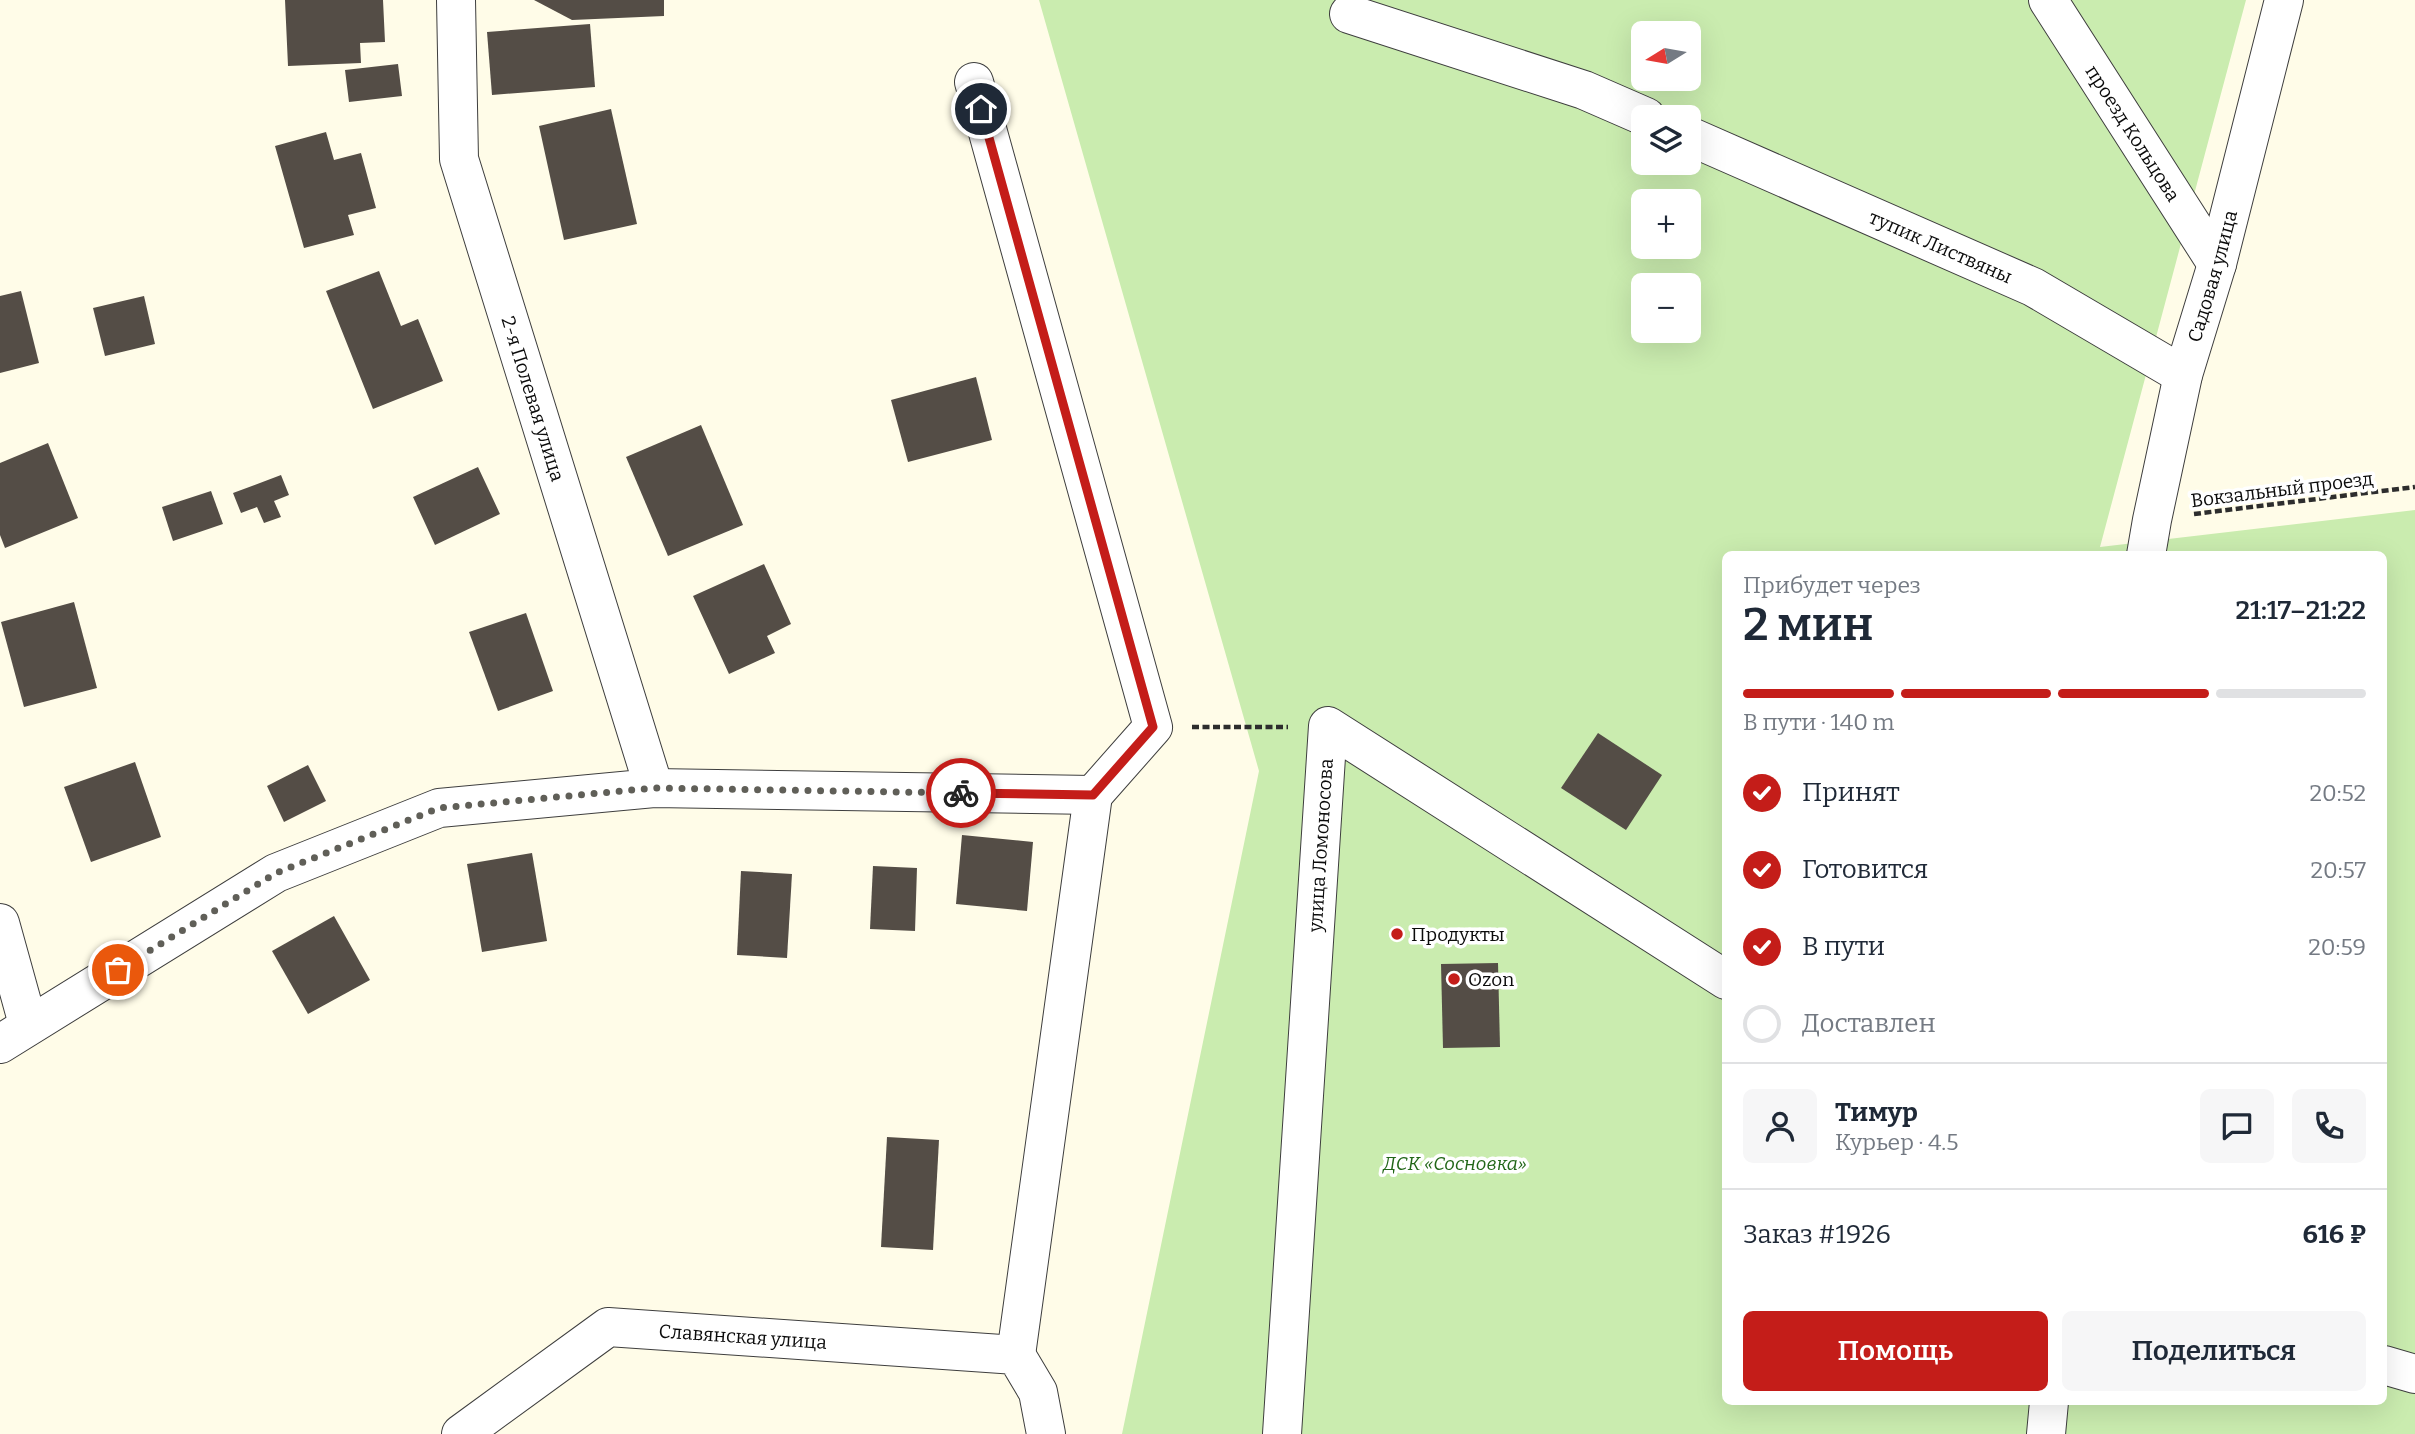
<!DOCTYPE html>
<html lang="ru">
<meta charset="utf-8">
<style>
:root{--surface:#fff;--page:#f6f6f7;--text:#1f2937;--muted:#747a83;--line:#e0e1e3;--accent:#c41d19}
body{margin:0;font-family:Bitter,serif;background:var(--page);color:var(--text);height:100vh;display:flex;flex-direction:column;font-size:26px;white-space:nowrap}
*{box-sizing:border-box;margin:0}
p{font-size:23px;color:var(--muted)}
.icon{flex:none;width:38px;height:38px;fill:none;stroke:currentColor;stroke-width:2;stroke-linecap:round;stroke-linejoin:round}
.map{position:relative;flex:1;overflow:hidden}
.details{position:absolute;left:1722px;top:551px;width:665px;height:854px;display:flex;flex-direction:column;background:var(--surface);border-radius:10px;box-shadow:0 7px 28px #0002}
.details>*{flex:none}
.needle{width:46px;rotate:259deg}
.tools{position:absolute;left:1631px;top:21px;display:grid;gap:14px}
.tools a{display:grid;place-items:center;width:70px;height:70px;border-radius:10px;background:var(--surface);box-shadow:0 7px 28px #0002;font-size:35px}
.pin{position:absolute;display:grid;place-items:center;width:60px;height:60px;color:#fff;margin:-30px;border:4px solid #fff;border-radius:50%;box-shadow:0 2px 7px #0007}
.courier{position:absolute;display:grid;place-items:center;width:70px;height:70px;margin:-35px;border:5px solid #c41d19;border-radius:50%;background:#fff;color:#222;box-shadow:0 2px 9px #0007}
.headline em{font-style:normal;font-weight:600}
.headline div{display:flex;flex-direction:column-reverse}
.headline{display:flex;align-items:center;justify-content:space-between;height:119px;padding:0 21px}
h1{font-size:46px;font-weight:600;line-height:52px}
.bar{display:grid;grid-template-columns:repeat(4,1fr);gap:10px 7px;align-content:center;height:84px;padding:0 21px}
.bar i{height:9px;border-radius:5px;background:var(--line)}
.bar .selected{background:var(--accent)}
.bar p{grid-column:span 4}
.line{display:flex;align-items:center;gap:18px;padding:0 21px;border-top:2px solid var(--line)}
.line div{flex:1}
.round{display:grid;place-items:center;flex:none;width:74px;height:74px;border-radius:10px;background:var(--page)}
ol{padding:0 21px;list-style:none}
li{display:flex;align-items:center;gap:21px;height:77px}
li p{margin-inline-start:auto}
li .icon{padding:7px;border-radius:50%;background:var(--accent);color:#fff;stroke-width:4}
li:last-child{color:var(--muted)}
li i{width:38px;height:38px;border:4px solid var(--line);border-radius:50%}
.button{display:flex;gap:14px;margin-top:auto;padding:14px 21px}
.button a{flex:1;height:80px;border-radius:10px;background:var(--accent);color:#fff;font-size:28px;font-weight:600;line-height:80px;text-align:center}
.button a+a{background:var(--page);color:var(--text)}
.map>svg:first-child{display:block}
.green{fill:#caecaf;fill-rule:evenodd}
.building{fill:#544d46}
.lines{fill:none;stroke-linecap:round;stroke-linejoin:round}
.minor-casing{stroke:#3e3e3e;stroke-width:40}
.path{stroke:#2d2d2d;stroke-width:4.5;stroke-dasharray:7 3.5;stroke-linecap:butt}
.minor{stroke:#fff;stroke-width:38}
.done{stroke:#605f58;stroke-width:7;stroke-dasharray:0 12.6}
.route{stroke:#c41d19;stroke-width:9}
.poi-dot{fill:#c41d19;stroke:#fff;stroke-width:2.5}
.labels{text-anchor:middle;stroke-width:7;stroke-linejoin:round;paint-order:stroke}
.street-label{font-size:19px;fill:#0b0b0b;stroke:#fff}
.poi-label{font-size:19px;fill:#0b0b0b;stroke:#fff;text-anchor:start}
.park-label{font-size:19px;font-style:italic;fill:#216617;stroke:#fff}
</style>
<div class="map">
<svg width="2415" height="1434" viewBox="0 0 2415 1434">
<rect width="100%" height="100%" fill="#fffce8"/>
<path class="green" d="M1039,0H2246L2100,547L2415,510V1434H1122L1259,771ZM1643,33H1689V79H1643ZM1643,117H1689V163H1643ZM1643,201H1689V247H1643ZM1643,285H1689V331H1643ZM1726,555H2384V1402H1726Z"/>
<g class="building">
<polygon points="285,0 383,0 385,42 360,43 361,63 288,66"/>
<polygon points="534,0 664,0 664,16 572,20"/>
<polygon points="590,24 595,87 492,95 487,32"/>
<polygon points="398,64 402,96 349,102 345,70"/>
<polygon points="611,109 637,224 564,240 539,126"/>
<polygon points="326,132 334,160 361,153 376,208 348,215 354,235 304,248 275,146"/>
<polygon points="379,271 401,326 418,319 443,381 373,409 326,291"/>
<polygon points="21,291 39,363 0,373 0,296"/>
<polygon points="144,296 155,344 105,356 93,308"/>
<polygon points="976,377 992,440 908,462 891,400"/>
<polygon points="701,425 743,525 668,556 626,457"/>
<polygon points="48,443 78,518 5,548 0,535 0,463"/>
<polygon points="478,467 500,514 435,545 413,497"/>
<polygon points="281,475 289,495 274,501 281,517 264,523 257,507 241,513 233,493"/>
<polygon points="211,491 223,524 173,541 162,507"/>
<polygon points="764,564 791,624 767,636 775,653 729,674 693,596"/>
<polygon points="74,602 97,688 24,707 1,622"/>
<polygon points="526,613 553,691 498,711 469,632"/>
<polygon points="1598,733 1662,775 1626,830 1561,788"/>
<polygon points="135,762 161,837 91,862 64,787"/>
<polygon points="308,765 326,801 284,822 267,786"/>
<polygon points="962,835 1033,842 1027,911 956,904"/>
<polygon points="532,853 547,941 482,952 467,864"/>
<polygon points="873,866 917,868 915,931 870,929"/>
<polygon points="741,871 792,874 787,958 737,955"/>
<polygon points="334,916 370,980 308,1014 272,951"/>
<polygon points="1498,963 1500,1047 1443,1048 1441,964"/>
<polygon points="887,1137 939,1140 933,1250 881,1247"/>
</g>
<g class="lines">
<defs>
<g id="minor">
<path id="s1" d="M456,0L459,159L654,788"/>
<path id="s2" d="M2048,0L2217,264"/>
<polyline points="1349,14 1584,90 1646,117"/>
<polyline points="974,82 1153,727 1093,795"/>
<path id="s3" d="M1689,136L2033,287L2183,375"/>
<path id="s4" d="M2146,555L2152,520L2183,375L2217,264L2284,0"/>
<polyline points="0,923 28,1024"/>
<polyline points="0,1044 276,873 439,808 654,788 1093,795"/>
<polyline points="1016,1355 1093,795"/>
<polyline points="2384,1365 2415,1374"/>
<path id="s5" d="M461,1434L608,1327L1016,1355L1038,1392L1046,1434"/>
<path id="s6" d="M1282,1434L1328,726L1726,980"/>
<polyline points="2046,1434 2049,1402"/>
</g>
</defs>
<use href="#minor" class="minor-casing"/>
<g class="path">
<polyline points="2194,514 2415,487"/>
<polyline points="1192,727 1288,727"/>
</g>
<use href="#minor" class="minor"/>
</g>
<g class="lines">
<polyline class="done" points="118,970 276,873 439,808 654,788 961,793"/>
<polyline class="route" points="961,793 1093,795 1153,727 981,109"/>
</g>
<g class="poi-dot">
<circle cx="1397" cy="934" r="7"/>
<circle cx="1454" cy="979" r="7"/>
</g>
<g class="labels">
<g class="street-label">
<text dy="7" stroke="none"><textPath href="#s2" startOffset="158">проезд Кольцова</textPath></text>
<text dy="7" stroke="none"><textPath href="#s3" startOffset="275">тупик Листвяны</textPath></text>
<text dy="7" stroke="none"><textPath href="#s4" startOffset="287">Садовая улица</textPath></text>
<text dy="7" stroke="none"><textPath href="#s1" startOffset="410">2-я Полевая улица</textPath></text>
<text transform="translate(2282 489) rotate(-7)" y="7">Вокзальный проезд</text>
<text dy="7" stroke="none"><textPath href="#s6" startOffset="590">улица Ломоносова</textPath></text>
<text dy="7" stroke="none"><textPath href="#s5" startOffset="317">Славянская улица</textPath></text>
</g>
<g class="poi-label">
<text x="1411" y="941">Продукты</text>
<text x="1468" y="986">Ozon</text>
</g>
<g class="park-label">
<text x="1455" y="1170">ДСК «Сосновка»</text>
</g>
</g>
</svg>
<div class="tools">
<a><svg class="needle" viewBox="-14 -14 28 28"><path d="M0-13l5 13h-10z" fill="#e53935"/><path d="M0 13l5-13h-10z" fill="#747a83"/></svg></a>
<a><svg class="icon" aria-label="layers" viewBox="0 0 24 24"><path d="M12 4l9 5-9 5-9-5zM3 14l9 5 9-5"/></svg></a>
<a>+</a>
<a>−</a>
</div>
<div class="pin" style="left:118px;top:970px;background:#ea580c"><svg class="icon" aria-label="bag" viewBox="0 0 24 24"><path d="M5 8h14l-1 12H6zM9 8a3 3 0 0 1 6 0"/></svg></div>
<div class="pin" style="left:981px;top:109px;background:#1f2937"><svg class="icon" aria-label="home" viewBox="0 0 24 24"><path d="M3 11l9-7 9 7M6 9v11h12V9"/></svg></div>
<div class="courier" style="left:961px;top:793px"><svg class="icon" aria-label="bike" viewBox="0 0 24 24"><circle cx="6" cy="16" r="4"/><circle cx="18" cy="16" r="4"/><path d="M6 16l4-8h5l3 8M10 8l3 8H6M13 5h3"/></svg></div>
<section class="details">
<div class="headline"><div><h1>2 мин</h1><p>Прибудет через</p></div><em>21:17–21:22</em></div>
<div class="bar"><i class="selected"></i><i class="selected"></i><i class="selected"></i><i></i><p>В пути · 140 m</p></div>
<ol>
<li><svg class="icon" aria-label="check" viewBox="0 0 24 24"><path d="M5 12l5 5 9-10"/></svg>Принят<p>20:52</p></li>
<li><svg class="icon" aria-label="check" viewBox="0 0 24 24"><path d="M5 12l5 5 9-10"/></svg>Готовится<p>20:57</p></li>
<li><svg class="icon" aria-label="check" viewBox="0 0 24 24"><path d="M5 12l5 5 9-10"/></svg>В пути<p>20:59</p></li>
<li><i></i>Доставлен</li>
</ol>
<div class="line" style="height:126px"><a class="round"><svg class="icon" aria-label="person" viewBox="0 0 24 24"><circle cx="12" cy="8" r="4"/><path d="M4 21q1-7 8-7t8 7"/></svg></a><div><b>Тимур</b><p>Курьер · 4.5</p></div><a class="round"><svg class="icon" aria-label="chat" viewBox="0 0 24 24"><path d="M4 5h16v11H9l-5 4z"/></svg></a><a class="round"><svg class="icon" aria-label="phone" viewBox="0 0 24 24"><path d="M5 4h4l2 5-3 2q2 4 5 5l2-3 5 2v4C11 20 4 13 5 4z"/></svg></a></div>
<div class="line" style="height:91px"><div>Заказ #1926</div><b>616 ₽</b></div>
<div class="button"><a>Помощь</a><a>Поделиться</a></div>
</section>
</div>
